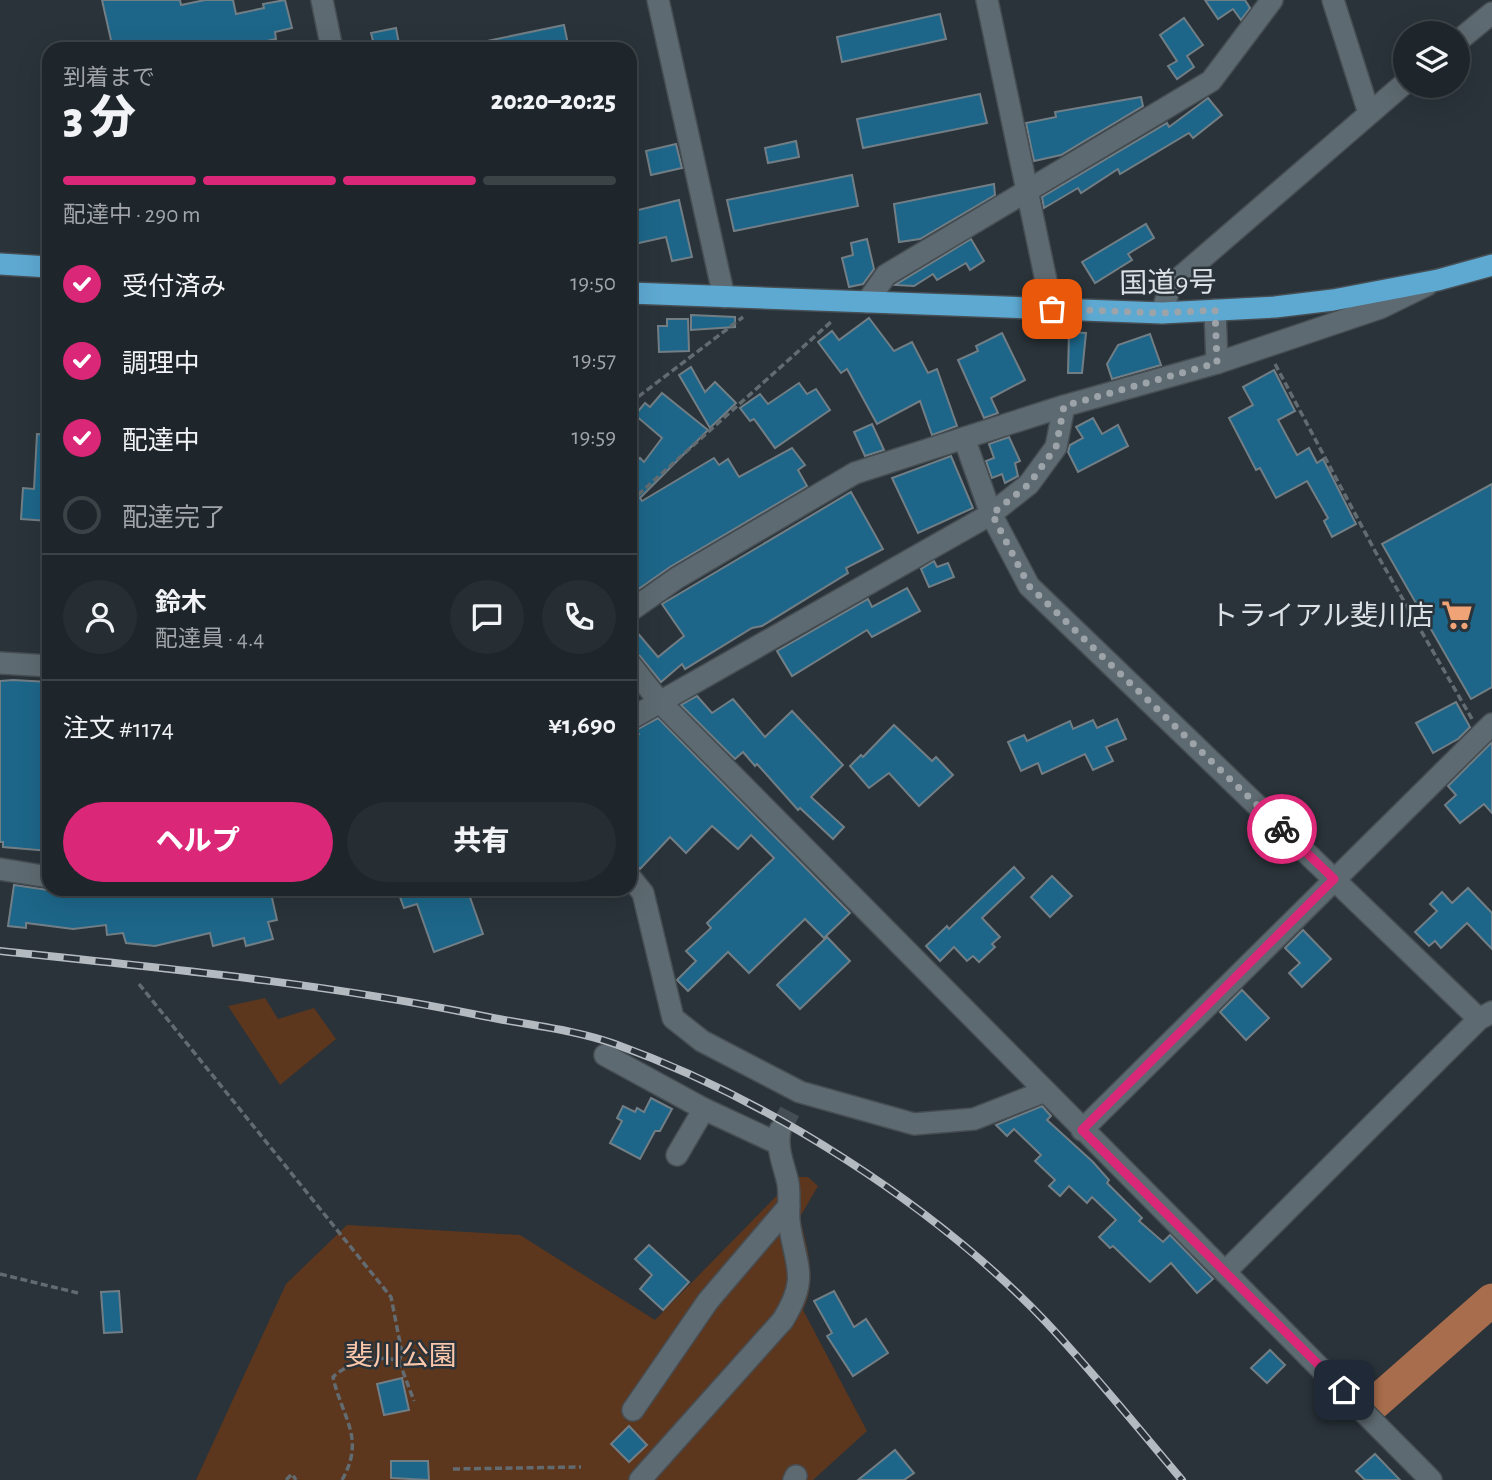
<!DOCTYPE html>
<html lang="ja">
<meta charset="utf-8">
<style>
:root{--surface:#1f262b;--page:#272e33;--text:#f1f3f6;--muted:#a1a5a9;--line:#3c4347;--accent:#db2777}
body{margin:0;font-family:"Alegreya Sans","Noto Sans JP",sans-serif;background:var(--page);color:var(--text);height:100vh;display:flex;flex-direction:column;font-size:26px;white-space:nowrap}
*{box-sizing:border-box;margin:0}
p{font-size:23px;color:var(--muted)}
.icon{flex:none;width:38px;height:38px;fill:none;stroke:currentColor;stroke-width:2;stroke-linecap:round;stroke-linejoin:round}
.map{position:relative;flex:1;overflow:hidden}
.drawer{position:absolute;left:42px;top:42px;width:595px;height:854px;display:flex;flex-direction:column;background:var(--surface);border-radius:21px;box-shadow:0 7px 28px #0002,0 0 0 2px var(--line)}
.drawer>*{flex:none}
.buttons{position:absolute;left:1393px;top:21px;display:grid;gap:14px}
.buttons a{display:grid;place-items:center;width:77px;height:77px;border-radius:50%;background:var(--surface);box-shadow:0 7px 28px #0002,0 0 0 2px var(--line);font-size:35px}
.pin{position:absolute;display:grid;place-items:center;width:60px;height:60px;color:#fff;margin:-30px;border-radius:14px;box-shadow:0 4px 10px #0006}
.courier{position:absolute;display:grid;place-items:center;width:70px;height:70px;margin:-35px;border:5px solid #db2777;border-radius:50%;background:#fff;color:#222;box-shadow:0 2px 9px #0007}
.head em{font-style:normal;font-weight:800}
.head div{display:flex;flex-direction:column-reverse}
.head{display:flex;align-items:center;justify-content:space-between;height:119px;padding:0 21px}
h1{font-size:46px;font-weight:800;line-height:52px}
.bar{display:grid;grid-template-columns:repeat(4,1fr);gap:10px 7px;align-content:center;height:84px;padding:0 21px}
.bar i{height:9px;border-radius:5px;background:var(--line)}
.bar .current{background:var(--accent)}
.bar p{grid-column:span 4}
.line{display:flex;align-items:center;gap:18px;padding:0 21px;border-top:2px solid var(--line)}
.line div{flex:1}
.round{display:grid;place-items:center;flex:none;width:74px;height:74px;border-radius:37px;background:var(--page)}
ol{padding:0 21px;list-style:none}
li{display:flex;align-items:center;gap:21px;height:77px}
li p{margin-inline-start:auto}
li .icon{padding:7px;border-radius:50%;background:var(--accent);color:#fff;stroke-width:4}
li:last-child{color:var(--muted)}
li i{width:38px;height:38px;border:4px solid var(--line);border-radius:50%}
.cta{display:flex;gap:14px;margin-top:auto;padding:14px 21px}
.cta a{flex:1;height:80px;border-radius:42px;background:var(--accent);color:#fff;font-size:28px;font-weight:800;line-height:80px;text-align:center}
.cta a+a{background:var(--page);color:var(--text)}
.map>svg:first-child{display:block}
.green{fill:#5d361e}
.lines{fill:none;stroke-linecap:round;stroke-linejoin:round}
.stream{stroke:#b7907a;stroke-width:5}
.river{stroke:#a86d4c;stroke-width:33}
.building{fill:#1d6689;stroke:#727e85;stroke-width:2}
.street-tunnel{stroke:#444d53;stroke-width:21;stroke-dasharray:21 10;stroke-linecap:butt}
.street-casing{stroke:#464e53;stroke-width:24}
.secondary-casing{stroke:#464e53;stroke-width:24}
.highway-casing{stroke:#464e53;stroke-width:24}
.path{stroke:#626b70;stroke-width:3.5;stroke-dasharray:7 3.5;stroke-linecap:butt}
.street{stroke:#5e6a71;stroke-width:21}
.secondary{stroke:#5e6a71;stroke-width:21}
.highway{stroke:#5ea9d2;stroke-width:21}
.rail-casing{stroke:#b4bbc0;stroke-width:8}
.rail{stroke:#293339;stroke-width:5;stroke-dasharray:16;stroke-linecap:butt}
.done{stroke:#9da4a9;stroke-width:7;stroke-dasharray:0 12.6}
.route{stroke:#db2777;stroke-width:9}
.labels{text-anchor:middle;stroke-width:5;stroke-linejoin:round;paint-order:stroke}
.street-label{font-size:28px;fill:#dbe1e5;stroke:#293339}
.poi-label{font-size:28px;fill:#dbe1e5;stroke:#293339;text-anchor:end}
.park-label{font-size:28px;fill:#fbc6aa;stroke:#293339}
</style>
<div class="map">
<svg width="1492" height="1480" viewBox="0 0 1492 1480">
<rect width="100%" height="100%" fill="#293339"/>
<g class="green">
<polygon points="265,998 278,1019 314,1008 336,1039 280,1085 228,1006"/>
<path d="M795,1177H808L818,1186L800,1217C807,1249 818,1279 803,1310L867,1431L813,1480H196L286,1284L347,1225L520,1235L655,1320Z"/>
</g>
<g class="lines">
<polyline class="stream" points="1153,291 1164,282"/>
<polyline class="river" points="1376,1402 1492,1300"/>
</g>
<g class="building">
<polygon points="102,0 180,0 181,5 205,0 233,0 236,14 264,8 263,4 285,0 292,28 275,32 276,39 243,46 244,49 113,49"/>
<polygon points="1205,0 1245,0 1250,8 1241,20 1233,9 1218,19"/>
<polygon points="940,14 946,39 842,62 837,37"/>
<polygon points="1184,18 1203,45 1187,56 1194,67 1177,79 1168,66 1177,61 1160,35"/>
<polygon points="564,25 569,49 483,49 482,42"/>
<polygon points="396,28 400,49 375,49 371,33"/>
<polygon points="980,94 987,123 863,148 857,119"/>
<polygon points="1141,97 1143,106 1061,155 1034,161 1026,123 1056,117 1055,112"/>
<polygon points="1208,98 1222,115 1193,138 1189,133 1120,174 1118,169 1081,193 1078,188 1044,208 1042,197 1167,123 1169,127"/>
<polygon points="796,141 799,157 768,163 765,148"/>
<polygon points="676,144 682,168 651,175 646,151"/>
<polygon points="852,175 858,206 734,231 727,200"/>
<polygon points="994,184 995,195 920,239 899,242 894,204"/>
<polygon points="679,200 692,257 672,261 666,237 630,245 630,212"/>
<polygon points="1146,224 1154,238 1128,254 1132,260 1095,283 1082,262"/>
<polygon points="867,239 874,269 863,284 849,287 842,258 853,255 851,243"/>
<polygon points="971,239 984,261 970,270 966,263 937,280 933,274 914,286 895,285"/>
<polygon points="691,315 735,317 735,327 691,330"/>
<polygon points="869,318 894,351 912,342 928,373 937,369 957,426 932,435 920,401 877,424 847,369 841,373 818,342 832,331 839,340"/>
<polygon points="667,319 688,319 689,351 659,352 658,326 667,326"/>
<polygon points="1069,332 1086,333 1082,373 1068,373"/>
<polygon points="1002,333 1025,380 991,398 998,413 984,418 958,360 978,351 976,346"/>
<polygon points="1150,334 1161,365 1112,379 1107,364 1118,345"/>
<polygon points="691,367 705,392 715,382 736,403 710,428 679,375"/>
<polygon points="1274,370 1295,411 1278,420 1297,455 1309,448 1317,463 1323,459 1356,524 1332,537 1324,521 1328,518 1307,481 1276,498 1260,468 1256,470 1229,418 1253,405 1243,387"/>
<polygon points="799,383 807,394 816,389 830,410 775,448 754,419 750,421 740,408 760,394 768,404"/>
<polygon points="662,393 708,430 640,498 642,501 714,458 719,465 728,459 739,477 792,448 805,465 798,470 807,486 670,567 630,595 630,467 640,458 644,462 662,438 635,415 645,403 650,407"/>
<polygon points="1093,418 1102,434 1118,425 1128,446 1078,472 1068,452 1070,445 1083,438 1076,427"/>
<polygon points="872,424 884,450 865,456 854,432"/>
<polygon points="37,434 49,435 49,521 21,519 23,488 34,489"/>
<polygon points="1009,437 1020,461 1015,463 1018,476 1005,483 1002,474 992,478 986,461 994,458 989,444"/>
<polygon points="951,456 973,508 918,533 892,478"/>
<polygon points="1492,484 1492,687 1471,699 1382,544"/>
<polygon points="851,492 883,549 846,568 848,573 762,626 752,628 685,669 682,664 661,682 640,656 630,651 630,624 658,657 684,636 662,604"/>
<polygon points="934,561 937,567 948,563 954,577 929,587 921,569"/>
<polygon points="907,588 920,611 872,637 867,630 792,676 777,651 868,599 872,607"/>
<polygon points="13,680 49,682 49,851 3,847 3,842 0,842 0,681"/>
<polygon points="697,696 712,713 733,699 765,737 792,711 843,765 811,797 844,827 833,839 800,808 798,810 757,764 755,766 743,752 735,759 681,705"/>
<polygon points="1456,702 1470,727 1458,739 1433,753 1416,723"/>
<polygon points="658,718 850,913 824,938 805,919 749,973 728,952 688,991 677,980 696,961 686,951 711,928 707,923 774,858 751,835 738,849 712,826 686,853 670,837 640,869 630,859 630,742 639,734 636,730"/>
<polygon points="1117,719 1126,739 1106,747 1113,761 1093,770 1085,754 1042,774 1038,763 1021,771 1008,742 1024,735 1027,741 1070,721 1073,729 1093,720 1097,728"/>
<polygon points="894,725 932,761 936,757 953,775 919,806 889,773 869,788 850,766 861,755 863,757"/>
<polygon points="1492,742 1492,813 1484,804 1460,823 1445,805 1456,795 1448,786"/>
<polygon points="1014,867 1024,878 982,918 1000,937 992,944 995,947 979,962 973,956 967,961 954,947 940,961 926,946 947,926 949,929"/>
<polygon points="1052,876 1072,896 1050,917 1031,897"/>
<polygon points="14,885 48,890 270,889 277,920 268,922 273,939 246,946 244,938 213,946 210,933 155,946 126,943 123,933 107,935 106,925 73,929 26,923 26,928 8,926"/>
<polygon points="1468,888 1492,913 1492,949 1467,923 1441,948 1435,941 1429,946 1415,932 1437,911 1430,904 1442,892 1452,903"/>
<polygon points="397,889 467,889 483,934 434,952 417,904 404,908"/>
<polygon points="1303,930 1331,959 1302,987 1289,973 1300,963 1285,948"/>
<polygon points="827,937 850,961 800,1009 777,985"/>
<polygon points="1242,990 1269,1018 1246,1040 1220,1012"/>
<polygon points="651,1098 672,1109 660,1131 655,1131 640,1159 610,1143 622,1121 617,1118 623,1106 635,1112 637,1108 644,1112"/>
<polygon points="1042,1106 1051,1116 1047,1120 1093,1162 1109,1180 1107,1183 1142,1218 1139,1221 1163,1242 1170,1235 1213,1279 1197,1293 1171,1263 1150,1282 1113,1246 1110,1248 1099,1237 1116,1220 1092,1197 1087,1203 1069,1186 1060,1196 1049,1186 1055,1180 1035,1161 1041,1155 1014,1129 1007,1136 996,1125"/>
<polygon points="649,1245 689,1282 663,1310 640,1289 652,1275 635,1259"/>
<polygon points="119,1291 122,1332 104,1333 101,1292"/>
<polygon points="834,1291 854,1327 866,1319 888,1353 853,1376 827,1336 832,1333 814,1301"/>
<polygon points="1270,1350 1285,1365 1267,1383 1251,1368"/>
<polygon points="402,1378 409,1410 384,1415 377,1384"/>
<polygon points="629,1426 647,1445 629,1462 611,1444"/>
<polygon points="895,1450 914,1473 904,1480 858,1480"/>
<polygon points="1375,1454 1400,1480 1365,1480 1356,1471"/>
<polygon points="391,1461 428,1461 429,1480 391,1478"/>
</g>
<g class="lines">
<polyline class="street-tunnel" points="780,1130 790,1111"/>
<defs>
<g id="street">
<polyline points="658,0 724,297"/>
<polyline points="987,0 1052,309"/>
<polyline points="1333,0 1369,113"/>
<polyline points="1458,41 1492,13"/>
<polyline points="867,302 886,275 1211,81 1272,0"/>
<polyline points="1215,310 1217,363"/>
<polyline points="1162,313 1170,286 1405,83"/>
<polyline points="964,438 991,514 1029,586 1479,1019"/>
<polyline points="630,611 677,578 855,473 1064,406 1217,363 1380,308 1427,285"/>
<polyline points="630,664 659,701 1431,1480"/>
<polyline points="630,719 991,514 1029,484 1056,447 1064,406"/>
<polyline points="0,869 49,877"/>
<polyline points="630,877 643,893 673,1018 702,1041 800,1092 914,1124 974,1119 1043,1092"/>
<polyline points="605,1055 704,1109 777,1143"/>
<path d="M780,1130C776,1149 784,1165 788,1183C790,1196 788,1209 789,1221C795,1267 810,1276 783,1320"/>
<polyline points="1082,1130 1492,724"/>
<polyline points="677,1155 704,1109"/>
<polyline points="1225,1272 1479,1019 1492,1012"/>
<polyline points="633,1410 708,1301 789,1206"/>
<polyline points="794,1480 796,1476"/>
</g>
<g id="secondary">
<polyline points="322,0 332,49"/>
<polyline points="0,663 49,666"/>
<polyline points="640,1480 783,1320"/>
</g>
<g id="highway">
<polyline points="0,264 49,267"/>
<polyline points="630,293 1162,313 1275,307 1333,300 1438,280 1492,265"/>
</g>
</defs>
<use href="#street" class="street-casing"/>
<use href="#secondary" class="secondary-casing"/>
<use href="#highway" class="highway-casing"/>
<g class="path">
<polyline points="1275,364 1375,551 1472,719"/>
<polyline points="630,403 743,317"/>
<polyline points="630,502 832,321"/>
<polyline points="139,984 391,1297 402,1353 399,1361"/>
<polyline points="0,1274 78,1293"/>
<polyline points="453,1469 581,1467"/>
<polyline points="286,1480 292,1474 296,1480"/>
<path d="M342,1480C366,1438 342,1418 333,1377C349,1362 378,1354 399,1361L414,1401"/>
</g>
<use href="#street" class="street"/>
<use href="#secondary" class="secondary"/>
<use href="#highway" class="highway"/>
<defs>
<path id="rail" d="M0,951C162,968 323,983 483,1016C527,1025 573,1029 615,1044C768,1099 933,1204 1045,1321C1093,1372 1137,1427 1182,1480"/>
</defs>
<use href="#rail" class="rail-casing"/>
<use href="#rail" class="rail"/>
</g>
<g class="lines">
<polyline class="done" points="1052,309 1162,313 1215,310 1217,363 1064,406 1056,447 1029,484 992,514 1029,586 1282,829"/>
<polyline class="route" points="1282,829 1334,879 1082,1130 1344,1390"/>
</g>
<defs>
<symbol id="supermarket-bare" viewBox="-9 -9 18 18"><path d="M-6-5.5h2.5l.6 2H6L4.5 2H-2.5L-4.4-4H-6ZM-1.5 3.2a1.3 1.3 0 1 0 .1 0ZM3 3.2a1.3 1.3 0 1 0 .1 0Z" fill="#efa377" stroke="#293339" stroke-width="2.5" paint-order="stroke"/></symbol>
</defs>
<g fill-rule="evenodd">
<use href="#supermarket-bare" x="1435" y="593" width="44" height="44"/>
</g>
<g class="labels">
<g class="street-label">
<text transform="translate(1168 282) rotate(-1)" y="10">国道9号</text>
</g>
<g class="poi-label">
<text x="1434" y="625">トライアル斐川店</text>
</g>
<g class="park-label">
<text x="401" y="1365">斐川公園</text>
</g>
</g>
</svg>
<div class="buttons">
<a><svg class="icon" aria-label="layers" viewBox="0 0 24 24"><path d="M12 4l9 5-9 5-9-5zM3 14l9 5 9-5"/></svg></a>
</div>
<div class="pin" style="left:1052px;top:309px;background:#ea580c"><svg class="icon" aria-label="bag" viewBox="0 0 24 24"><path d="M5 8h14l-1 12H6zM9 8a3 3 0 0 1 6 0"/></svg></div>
<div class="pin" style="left:1344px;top:1390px;background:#1f2937"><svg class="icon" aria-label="home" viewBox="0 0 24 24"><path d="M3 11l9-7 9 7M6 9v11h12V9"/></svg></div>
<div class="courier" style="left:1282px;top:829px"><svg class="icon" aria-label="bike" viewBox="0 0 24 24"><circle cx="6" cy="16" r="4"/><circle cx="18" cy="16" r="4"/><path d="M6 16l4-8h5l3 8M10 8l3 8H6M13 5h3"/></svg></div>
<section class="drawer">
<div class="head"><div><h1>3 分</h1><p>到着まで</p></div><em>20:20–20:25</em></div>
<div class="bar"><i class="current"></i><i class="current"></i><i class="current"></i><i></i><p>配達中 · 290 m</p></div>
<ol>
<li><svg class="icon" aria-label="check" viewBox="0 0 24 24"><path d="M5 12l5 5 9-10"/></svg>受付済み<p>19:50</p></li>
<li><svg class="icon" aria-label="check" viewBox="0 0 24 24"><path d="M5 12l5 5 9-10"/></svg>調理中<p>19:57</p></li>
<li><svg class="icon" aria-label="check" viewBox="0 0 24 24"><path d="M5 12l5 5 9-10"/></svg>配達中<p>19:59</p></li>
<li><i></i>配達完了</li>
</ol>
<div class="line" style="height:126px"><a class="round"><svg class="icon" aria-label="person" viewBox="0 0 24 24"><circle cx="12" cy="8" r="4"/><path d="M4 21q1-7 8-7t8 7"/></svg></a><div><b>鈴木</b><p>配達員 · 4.4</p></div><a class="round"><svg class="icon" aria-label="chat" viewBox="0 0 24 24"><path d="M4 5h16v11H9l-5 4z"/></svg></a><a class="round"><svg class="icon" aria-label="phone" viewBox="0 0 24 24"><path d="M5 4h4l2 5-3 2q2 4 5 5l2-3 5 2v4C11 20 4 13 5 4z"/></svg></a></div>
<div class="line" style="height:91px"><div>注文 #1174</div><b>¥1,690</b></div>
<div class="cta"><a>ヘルプ</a><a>共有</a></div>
</section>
</div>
